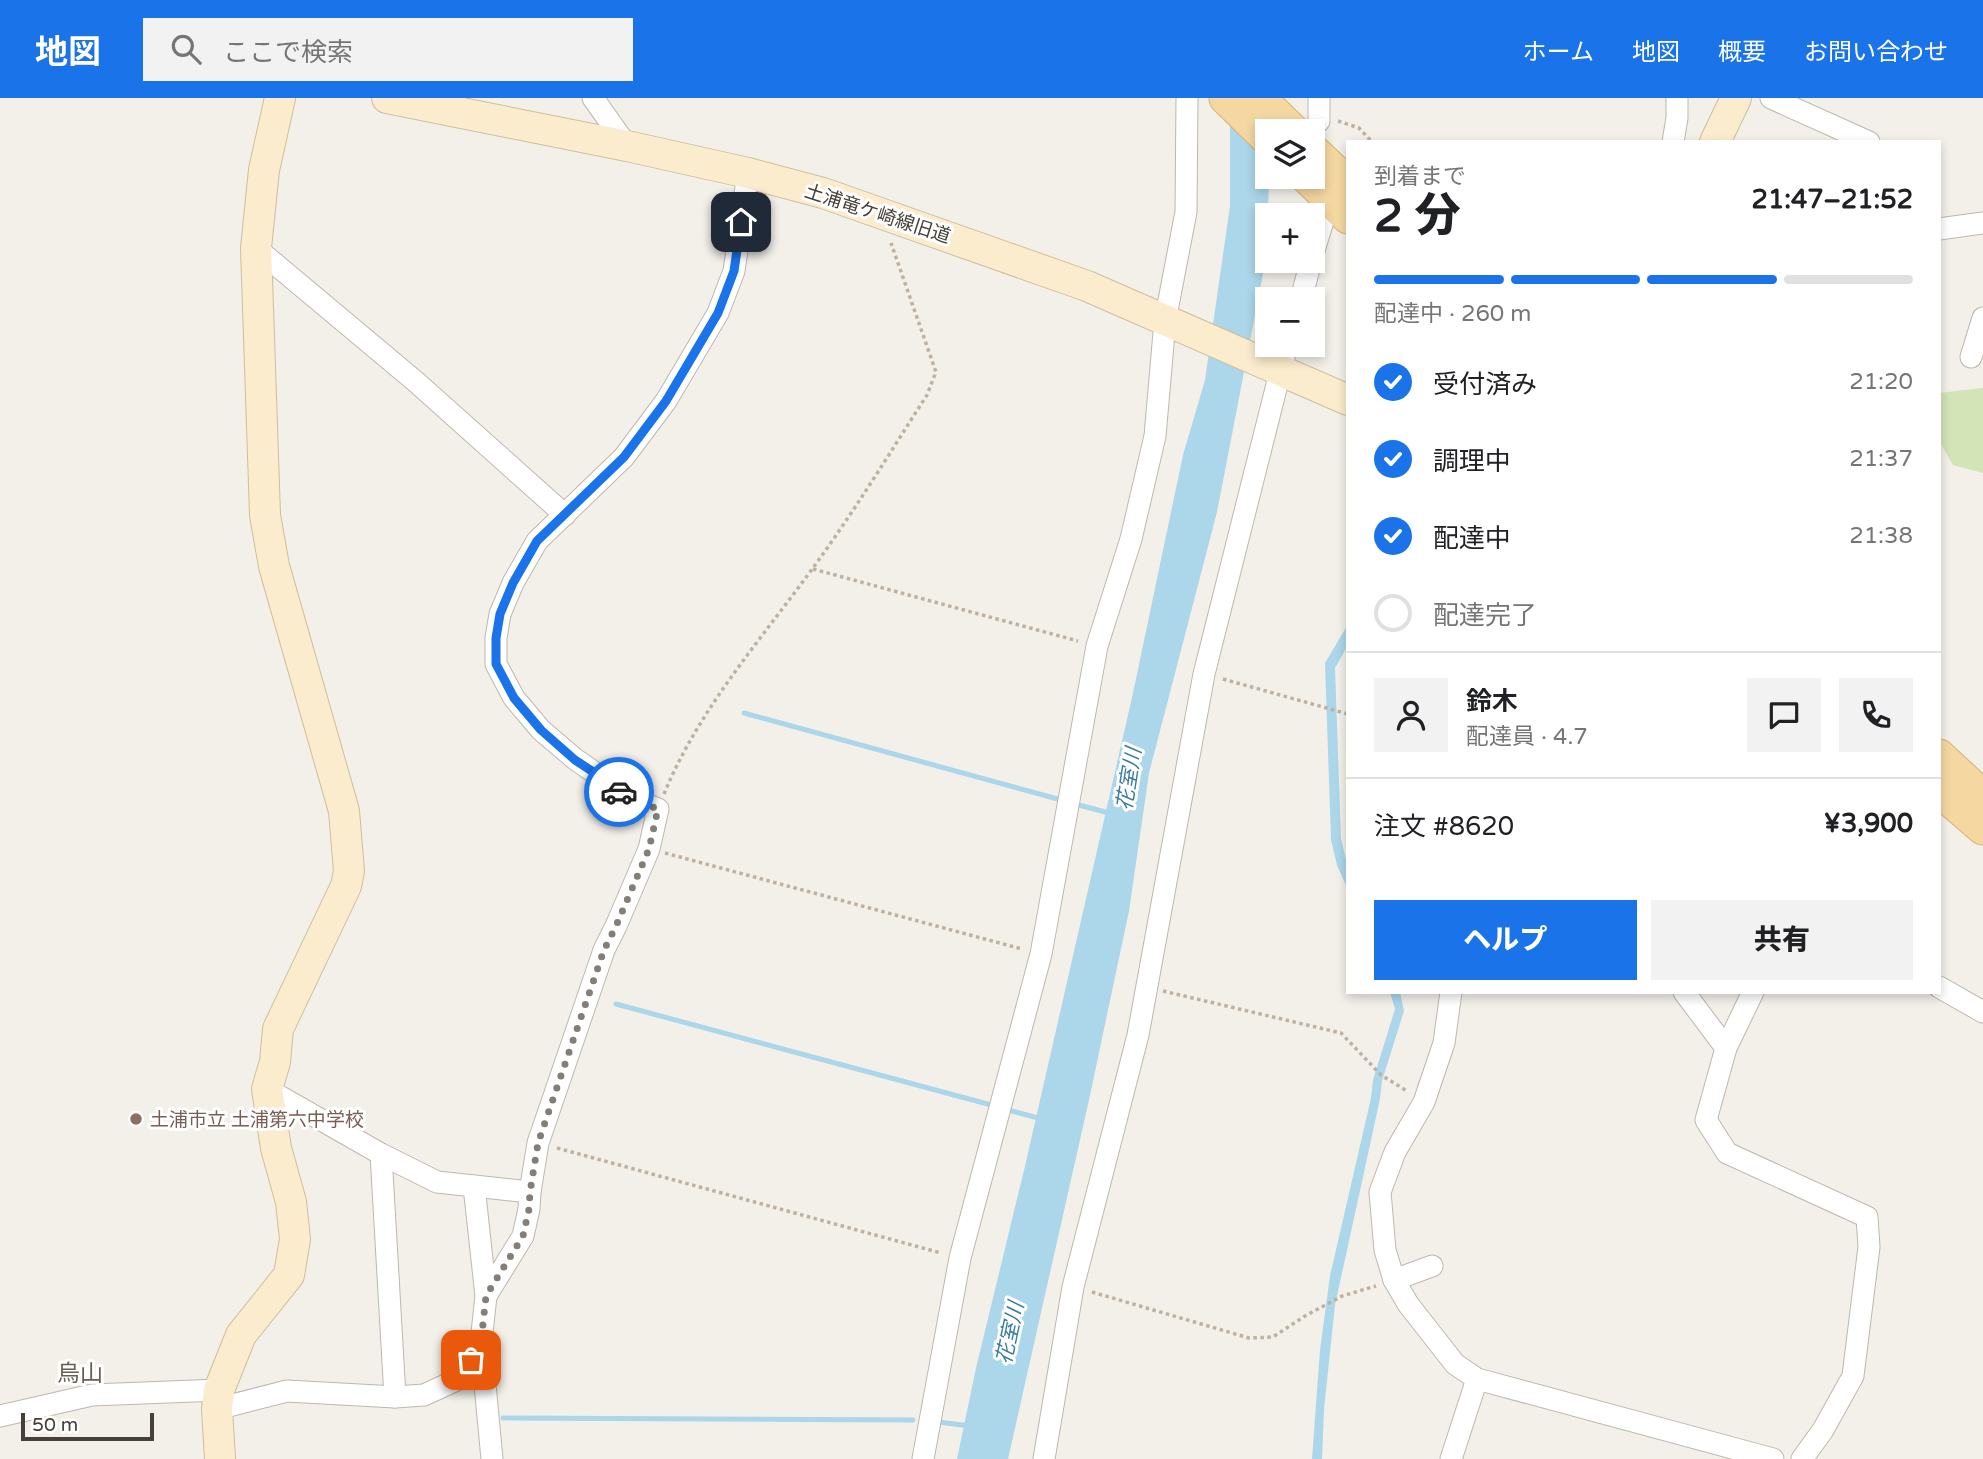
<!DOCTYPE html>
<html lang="ja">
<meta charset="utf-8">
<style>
:root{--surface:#fff;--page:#f2f2f2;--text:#202124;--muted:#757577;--line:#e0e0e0;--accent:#1a73e8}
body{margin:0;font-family:"Varela Round","Noto Sans JP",sans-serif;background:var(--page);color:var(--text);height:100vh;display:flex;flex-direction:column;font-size:26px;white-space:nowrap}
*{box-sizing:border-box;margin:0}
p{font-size:23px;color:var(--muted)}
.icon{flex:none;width:38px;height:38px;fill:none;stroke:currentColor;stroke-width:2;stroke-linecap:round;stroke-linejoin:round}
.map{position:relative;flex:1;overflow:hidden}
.drawer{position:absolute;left:1346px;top:42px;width:595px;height:854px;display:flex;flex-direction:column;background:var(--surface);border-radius:0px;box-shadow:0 4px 10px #0003}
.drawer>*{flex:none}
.tools{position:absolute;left:1255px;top:21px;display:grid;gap:14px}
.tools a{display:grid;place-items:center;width:70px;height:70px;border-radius:0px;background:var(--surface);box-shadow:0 4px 10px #0003;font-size:35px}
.scale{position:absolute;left:21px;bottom:18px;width:133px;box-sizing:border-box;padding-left:7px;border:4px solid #474039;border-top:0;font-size:19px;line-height:24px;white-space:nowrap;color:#474039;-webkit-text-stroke:5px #fff;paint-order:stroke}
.pin{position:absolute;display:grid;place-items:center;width:60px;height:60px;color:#fff;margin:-30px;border-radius:14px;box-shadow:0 4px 10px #0006}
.courier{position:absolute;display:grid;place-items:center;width:70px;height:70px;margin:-35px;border:5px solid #1a73e8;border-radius:50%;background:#fff;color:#222;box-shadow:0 2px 9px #0007}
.head em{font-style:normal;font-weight:800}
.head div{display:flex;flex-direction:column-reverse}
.head{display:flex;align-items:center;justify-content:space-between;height:119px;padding:0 28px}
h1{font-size:46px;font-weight:800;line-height:52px}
.bar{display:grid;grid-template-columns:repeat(4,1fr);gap:10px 7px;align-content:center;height:84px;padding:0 28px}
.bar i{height:9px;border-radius:5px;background:var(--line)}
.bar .active{background:var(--accent)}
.bar p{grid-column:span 4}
.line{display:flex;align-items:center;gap:18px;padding:0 28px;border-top:2px solid var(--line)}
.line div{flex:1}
.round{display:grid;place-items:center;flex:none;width:74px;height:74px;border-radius:0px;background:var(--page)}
ol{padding:0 28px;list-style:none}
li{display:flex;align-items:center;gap:21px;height:77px}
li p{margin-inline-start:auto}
li .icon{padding:7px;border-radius:50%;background:var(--accent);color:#fff;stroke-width:4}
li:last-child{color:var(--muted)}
li i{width:38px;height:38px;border:4px solid var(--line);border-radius:50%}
.action{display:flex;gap:14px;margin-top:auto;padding:14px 28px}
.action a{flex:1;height:80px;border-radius:0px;background:var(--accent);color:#fff;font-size:28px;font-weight:800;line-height:80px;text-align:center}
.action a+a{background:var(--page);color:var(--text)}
header{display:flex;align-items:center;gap:42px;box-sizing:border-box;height:98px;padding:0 35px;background:var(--accent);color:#fff}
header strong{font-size:33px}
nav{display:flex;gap:38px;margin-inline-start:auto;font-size:24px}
.search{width:490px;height:63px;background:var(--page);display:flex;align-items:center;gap:18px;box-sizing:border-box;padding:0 24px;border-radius:0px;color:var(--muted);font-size:26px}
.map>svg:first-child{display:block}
.green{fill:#d3e4b6}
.water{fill:#acd6ea}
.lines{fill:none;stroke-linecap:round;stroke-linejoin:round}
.stream{stroke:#acd6ea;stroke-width:5}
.street-casing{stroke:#beb7ad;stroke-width:23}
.secondary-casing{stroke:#cfbe9d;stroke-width:32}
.primary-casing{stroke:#d9b272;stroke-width:35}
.path{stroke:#beb1a0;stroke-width:3.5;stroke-dasharray:3.5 3.5;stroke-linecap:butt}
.street{stroke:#fff;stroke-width:21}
.secondary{stroke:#faeccd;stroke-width:30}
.primary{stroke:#f5d7a1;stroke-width:33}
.done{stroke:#837e77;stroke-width:7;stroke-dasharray:0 12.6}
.route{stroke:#1a73e8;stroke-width:9}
.education-dot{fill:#8d6e63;stroke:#fff;stroke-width:2.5}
.labels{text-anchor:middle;stroke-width:6;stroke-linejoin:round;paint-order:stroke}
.street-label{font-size:19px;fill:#474039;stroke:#fff}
.education-label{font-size:19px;fill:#785e54;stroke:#fff;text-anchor:start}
.water-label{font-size:21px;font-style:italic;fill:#397da1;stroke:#fff}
.quarter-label{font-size:23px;fill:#685d51;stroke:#fff}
</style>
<header>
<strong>地図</strong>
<div class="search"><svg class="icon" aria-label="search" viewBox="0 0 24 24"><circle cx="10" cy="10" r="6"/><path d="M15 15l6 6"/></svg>ここで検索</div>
<nav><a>ホーム</a><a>地図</a><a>概要</a><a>お問い合わせ</a></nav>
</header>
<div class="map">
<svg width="1983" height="1361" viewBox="0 0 1983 1361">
<rect width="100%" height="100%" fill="#f3f0ea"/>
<polygon class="green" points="1983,290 1983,375 1953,367 1939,343 1939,295"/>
<g class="water">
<polygon points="1230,0 1267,33 1267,79 1269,79 1267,155 1217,414 1149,675 1129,813 1089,1002 1008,1361 957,1361 976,1270 1025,1068 1133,595 1183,357 1205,282 1230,108"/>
<polygon points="1347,528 1347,549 1335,570 1341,741 1347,766 1347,790 1337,767 1331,742 1325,565"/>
<polygon points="1390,894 1400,894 1404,913 1382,983 1380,1001 1335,1207 1324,1311 1322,1361 1312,1361 1320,1252 1330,1178 1371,1000 1373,982 1395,911"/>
</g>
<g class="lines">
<g class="stream">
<polyline points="744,615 1065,703"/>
<polyline points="1075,706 1109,715"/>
<polyline points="616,906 995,1008"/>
<polyline points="1004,1011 1042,1021"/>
<polyline points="503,1320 913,1322"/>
<polyline points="938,1324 970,1328"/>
</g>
<defs>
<g id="street">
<polyline points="593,0 627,48"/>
<polyline points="1319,0 1319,23"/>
<polyline points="1771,0 1869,44"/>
<polyline points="1673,44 1677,20 1677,0"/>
<polyline points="1939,131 1983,125"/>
<polyline points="256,150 415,283 565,417"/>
<polyline points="1312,159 1323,123"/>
<polyline points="1301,201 1311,163"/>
<polyline points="1971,259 1983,220"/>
<polyline points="1939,889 1983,914"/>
<polyline points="1451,894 1444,945 1424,1004 1395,1054 1380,1094 1385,1152 1394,1182 1408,1206 1455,1266 1477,1281 1773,1361"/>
<polyline points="1684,894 1726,950"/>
<polyline points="1753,894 1726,950 1706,1022 1727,1055 1867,1119 1869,1149 1853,1278 1823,1332 1802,1361"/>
<polyline points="267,991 381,1056 437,1084 530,1094"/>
<polyline points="381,1056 395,1299"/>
<polyline points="474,1088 486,1198 481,1244 492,1361"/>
<polyline points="1394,1182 1432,1168"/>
<polyline points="486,1198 523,1138 529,1111 530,1094 538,1045 604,852 616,828 649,751 658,711 622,697 604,681 575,661 541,632 514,600 496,566 496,540 500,516 513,485 537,443 624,359 666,303 718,215 734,173 748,75"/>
<polyline points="217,1311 287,1293 395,1299 424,1297 461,1280 481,1244"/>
<polyline points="0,1318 92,1297 219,1292"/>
<polyline points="923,1361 960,1160 1041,856 1097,548 1131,441 1155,338 1165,223 1186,114 1187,0"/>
<polyline points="1044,1361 1073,1189 1138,937 1204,576 1287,247"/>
<polyline points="1451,1361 1477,1281"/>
</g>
<g id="secondary">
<polyline points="387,0 627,48 748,75 823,95 1087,188 1348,302"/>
<polyline points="1715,44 1736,0"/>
<polyline points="220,1361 217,1311 219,1292 241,1237 289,1177 295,1141 291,1104 276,1050 267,991 275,964 278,931 346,788 349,773 344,713 274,468 265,417 256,150 264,72 280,0"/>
</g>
<g id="primary">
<polyline points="1226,0 1267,40"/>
<polyline points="1259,0 1293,33"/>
<polyline points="1312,52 1348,86"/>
<polyline points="1307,79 1348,119"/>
<polyline points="1939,658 1983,699"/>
<polyline points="1939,692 1983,730"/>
</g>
</defs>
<use href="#street" class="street-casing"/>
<use href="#secondary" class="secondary-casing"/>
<use href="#primary" class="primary-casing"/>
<g class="path">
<polyline points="1338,23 1359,30 1372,44"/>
<polyline points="813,471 1078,543"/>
<polyline points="1223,581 1348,616"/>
<path d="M664,696C698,613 758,545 810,474C852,417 889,356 927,297L936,274L891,145"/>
<polyline points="665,755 1022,851"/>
<polyline points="1163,893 1341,935 1381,977 1407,993"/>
<polyline points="557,1050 941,1155"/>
<polyline points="1092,1194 1249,1240 1273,1239 1305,1218 1342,1198 1376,1188"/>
</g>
<use href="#street" class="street"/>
<use href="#secondary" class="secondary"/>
<use href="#primary" class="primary"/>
</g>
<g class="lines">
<polyline class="done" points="471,1262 481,1244 486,1198 523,1138 529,1111 530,1094 538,1045 604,852 616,828 649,751 658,711 622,697 619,694"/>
<polyline class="route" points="619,694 604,681 575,662 541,632 514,600 496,566 496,540 500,516 513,485 537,443 624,359 666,303 718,215 734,173 741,124"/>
</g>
<circle class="education-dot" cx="136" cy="1021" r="7"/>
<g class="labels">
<g class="street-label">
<text transform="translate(878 115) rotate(18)" y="7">土浦竜ケ崎線旧道</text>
</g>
<g class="education-label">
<text x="150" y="1028">土浦市立 土浦第六中学校</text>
</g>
<g class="water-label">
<text transform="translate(1129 681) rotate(-81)" y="7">花室川</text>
<text transform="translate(1010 1235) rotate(-78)" y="7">花室川</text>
</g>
<g class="quarter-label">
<text x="80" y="1283">烏山</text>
</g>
</g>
</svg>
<div class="tools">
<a><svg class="icon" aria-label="layers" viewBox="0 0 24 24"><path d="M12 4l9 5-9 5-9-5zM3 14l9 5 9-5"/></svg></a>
<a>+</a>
<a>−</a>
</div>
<div class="scale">50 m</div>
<div class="pin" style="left:471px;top:1262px;background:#ea580c"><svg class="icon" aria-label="bag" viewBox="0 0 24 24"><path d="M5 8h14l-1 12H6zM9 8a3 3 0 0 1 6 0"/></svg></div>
<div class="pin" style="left:741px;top:124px;background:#1f2937"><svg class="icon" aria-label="home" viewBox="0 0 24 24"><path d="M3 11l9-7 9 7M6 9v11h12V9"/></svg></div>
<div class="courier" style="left:619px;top:694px"><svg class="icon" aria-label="car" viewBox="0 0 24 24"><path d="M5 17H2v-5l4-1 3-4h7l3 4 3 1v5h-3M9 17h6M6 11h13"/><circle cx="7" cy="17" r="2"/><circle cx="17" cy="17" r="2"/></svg></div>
<section class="drawer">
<div class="head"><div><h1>2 分</h1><p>到着まで</p></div><em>21:47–21:52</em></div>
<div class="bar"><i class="active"></i><i class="active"></i><i class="active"></i><i></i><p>配達中 · 260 m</p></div>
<ol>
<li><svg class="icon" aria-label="check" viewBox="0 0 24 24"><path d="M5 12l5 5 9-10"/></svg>受付済み<p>21:20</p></li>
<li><svg class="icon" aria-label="check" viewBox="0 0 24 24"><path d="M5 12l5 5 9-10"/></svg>調理中<p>21:37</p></li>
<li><svg class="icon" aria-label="check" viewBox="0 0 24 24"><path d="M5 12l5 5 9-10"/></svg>配達中<p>21:38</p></li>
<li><i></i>配達完了</li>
</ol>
<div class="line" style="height:126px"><a class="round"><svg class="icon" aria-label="person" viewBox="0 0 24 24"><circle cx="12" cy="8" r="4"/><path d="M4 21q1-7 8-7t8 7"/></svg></a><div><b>鈴木</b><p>配達員 · 4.7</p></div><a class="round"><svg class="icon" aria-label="chat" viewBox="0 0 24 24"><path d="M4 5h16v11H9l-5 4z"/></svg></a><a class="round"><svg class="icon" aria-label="phone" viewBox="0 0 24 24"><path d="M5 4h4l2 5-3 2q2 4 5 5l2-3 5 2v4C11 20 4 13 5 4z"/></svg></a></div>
<div class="line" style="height:91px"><div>注文 #8620</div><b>¥3,900</b></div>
<div class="action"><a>ヘルプ</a><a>共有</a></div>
</section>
</div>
